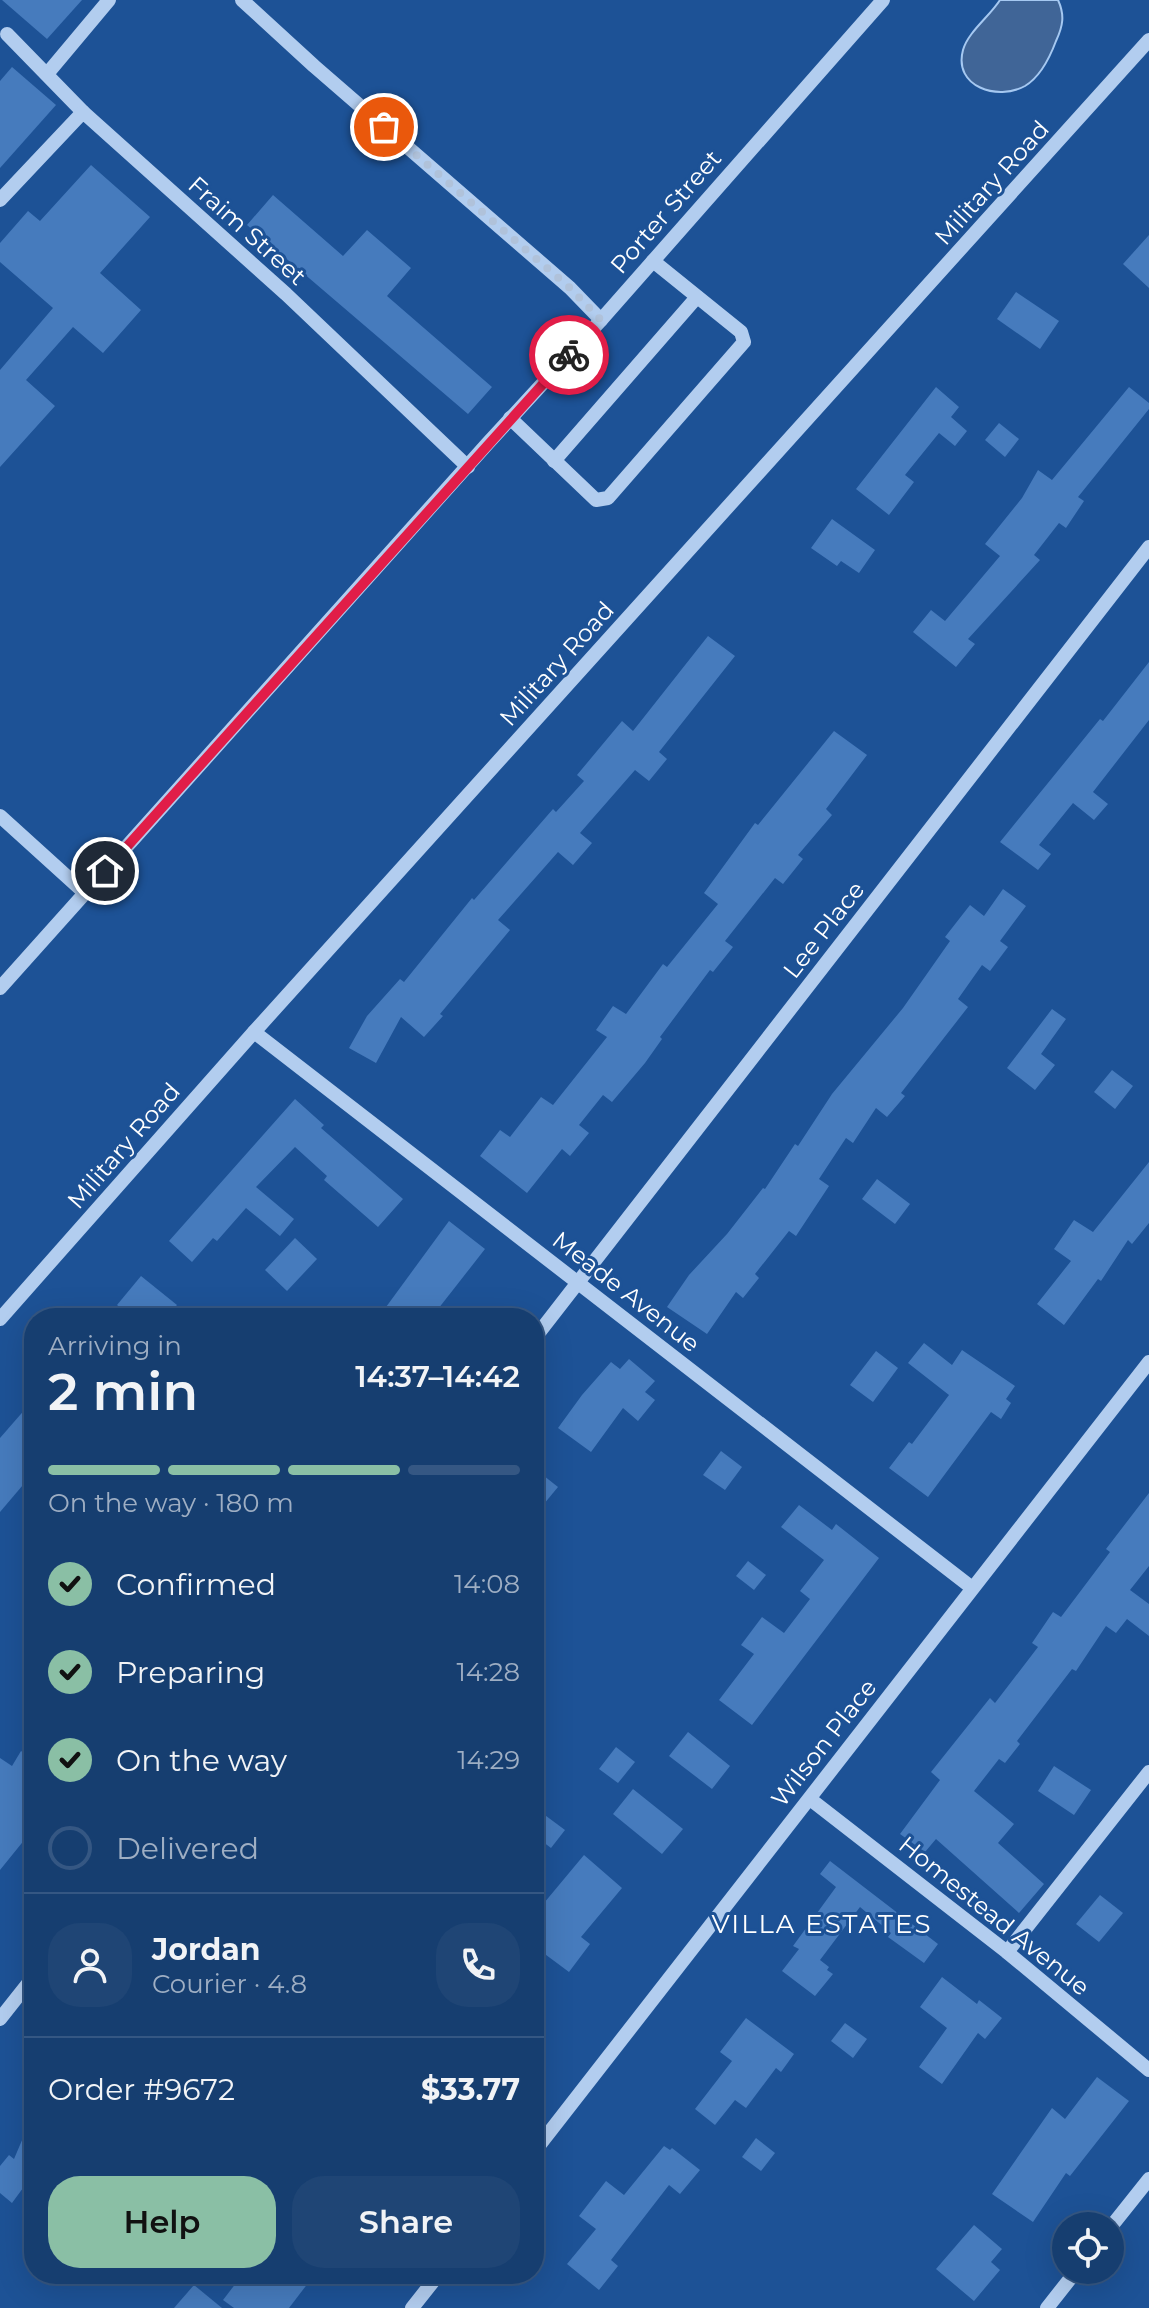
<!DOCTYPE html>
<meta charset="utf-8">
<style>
:root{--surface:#163e70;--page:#1f4575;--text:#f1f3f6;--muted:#9eaec3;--line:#355783;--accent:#8abfa5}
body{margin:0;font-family:Montserrat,sans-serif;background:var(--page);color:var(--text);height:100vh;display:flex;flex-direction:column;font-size:30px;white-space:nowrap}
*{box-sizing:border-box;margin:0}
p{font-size:26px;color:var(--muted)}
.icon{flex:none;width:44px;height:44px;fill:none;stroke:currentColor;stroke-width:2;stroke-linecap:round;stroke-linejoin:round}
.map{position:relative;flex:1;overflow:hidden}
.details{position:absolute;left:24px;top:1308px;width:520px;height:976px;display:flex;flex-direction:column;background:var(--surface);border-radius:32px;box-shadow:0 8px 32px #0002,0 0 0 2px var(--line)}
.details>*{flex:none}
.tools{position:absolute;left:1052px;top:2212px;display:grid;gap:16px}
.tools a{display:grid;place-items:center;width:72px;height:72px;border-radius:50%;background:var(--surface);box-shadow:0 8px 32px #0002,0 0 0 2px var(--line);font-size:40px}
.pin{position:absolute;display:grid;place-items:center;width:68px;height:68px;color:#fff;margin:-34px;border:4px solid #fff;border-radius:50%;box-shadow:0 2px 8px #0007}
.courier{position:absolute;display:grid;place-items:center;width:80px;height:80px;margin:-40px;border:6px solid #e11d48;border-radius:50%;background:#fff;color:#222;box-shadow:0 2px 10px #0007}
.summary em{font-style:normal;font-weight:600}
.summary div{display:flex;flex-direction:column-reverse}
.summary{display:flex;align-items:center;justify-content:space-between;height:136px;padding:0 24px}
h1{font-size:52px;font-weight:600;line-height:60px}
.bar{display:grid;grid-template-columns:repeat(4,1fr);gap:12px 8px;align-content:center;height:96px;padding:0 24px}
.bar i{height:10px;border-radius:6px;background:var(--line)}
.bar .active{background:var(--accent)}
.bar p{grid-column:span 4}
.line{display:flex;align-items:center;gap:20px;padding:0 24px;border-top:2px solid var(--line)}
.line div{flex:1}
.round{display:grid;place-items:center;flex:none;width:84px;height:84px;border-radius:32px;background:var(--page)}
ol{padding:0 24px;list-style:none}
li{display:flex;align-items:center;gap:24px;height:88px}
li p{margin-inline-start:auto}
li .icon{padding:8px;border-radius:50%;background:var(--accent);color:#111;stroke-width:4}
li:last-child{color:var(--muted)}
li i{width:44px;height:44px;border:4px solid var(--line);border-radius:50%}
.cta{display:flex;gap:16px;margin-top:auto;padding:16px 24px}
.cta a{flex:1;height:92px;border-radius:32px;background:var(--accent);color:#111;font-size:32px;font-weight:600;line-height:92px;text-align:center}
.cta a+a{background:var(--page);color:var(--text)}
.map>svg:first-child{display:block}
.water{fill:#406597;stroke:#a5c8f1;stroke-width:2}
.building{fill:#467bbd}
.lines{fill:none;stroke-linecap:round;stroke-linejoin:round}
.minor{stroke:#b2cdef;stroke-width:14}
.done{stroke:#b0c2da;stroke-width:8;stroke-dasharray:0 14.4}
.route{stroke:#e11d48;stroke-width:10}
.labels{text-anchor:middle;stroke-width:6;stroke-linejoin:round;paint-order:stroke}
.street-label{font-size:24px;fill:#fff;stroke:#1d5296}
.neighbourhood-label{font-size:26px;letter-spacing:2px;fill:#fff;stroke:#1d5296}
</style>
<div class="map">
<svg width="1149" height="2308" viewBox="0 0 1149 2308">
<rect width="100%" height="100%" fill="#1d5296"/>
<path class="water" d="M1000,0H1058C1065,15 1063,26 1056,41C1050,57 1040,77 1025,86C998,101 953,87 963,50C968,32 990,16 1000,0Z"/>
<g class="building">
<polygon points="2,0 82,0 47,39"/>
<polygon points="12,67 56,105 0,168 0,81"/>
<polygon points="91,165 150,217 100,273 141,310 103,353 73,327 26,380 55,406 0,467 0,370 53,308 0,262 0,243 28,211 40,221"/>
<polygon points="273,195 343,256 367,230 411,268 387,296 492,387 468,414 247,225"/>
<polygon points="1149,235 1149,288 1123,264"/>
<polygon points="1016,292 1059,321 1040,349 997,319"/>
<polygon points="936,387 959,407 951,417 967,431 955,446 939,433 905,475 914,482 889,515 856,489"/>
<polygon points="1129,387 1149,403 1149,409 1078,497 1084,501 1066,528 1059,523 1034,555 1040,560 968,639 975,644 956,667 913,632 931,610 945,621 1000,556 985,544 1022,498 1038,470 1052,480"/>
<polygon points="999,423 1019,439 1005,457 985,440"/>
<polygon points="832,519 875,550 859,573 841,561 837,566 811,548"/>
<polygon points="708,636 735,656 659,752 667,759 649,781 635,770 580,833 592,843 573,865 558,852 498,920 510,930 440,1014 443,1016 424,1037 401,1017 376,1063 349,1048 367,1016 400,979 404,982 472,898 474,900 553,809 556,812 584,781 577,775 622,721 633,731"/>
<polygon points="1149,662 1149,720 1093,792 1108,804 1094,820 1073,803 1039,845 1051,854 1038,870 1000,842 1100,719 1103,721"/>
<polygon points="834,731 867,755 826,809 832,815 798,855 803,859 783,884 775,878 725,941 733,947 713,972 710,970 660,1037 662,1039 645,1063 612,1102 603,1095 579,1125 589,1133 570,1156 562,1149 527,1193 480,1156 500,1130 510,1137 541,1097 553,1105 607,1037 596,1030 613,1006 626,1014 663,964 667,967 718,904 704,893 755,823 758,825"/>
<polygon points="1003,889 1026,906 1000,941 1008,947 990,971 982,965 958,999 968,1007 901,1093 905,1096 887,1117 876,1108 853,1143 846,1138 819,1179 829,1186 796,1236 789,1231 755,1274 759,1278 743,1298 736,1292 707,1334 667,1307 689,1275 727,1234 763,1188 765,1189 795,1144 798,1146 832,1094 903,1008 950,941 945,937 970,905 984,916"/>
<polygon points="1052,1009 1066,1019 1041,1054 1055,1065 1035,1090 1007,1068"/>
<polygon points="1112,1070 1133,1086 1115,1109 1094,1092"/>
<polygon points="295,1099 324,1125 321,1128 403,1199 378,1227 324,1180 327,1176 295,1147 256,1187 294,1219 280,1236 246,1208 217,1241 213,1238 192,1262 169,1241"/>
<polygon points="1149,1162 1149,1223 1132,1244 1128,1240 1101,1281 1098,1279 1064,1325 1037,1304 1071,1261 1054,1249 1074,1220 1093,1232"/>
<polygon points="877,1179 910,1204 895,1224 862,1199"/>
<polygon points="449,1221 485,1249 431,1318 378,1318"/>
<polygon points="295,1238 317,1259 287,1291 265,1270"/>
<polygon points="141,1276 177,1305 166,1318 133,1318 117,1305"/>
<polygon points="924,1343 952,1365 962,1350 1015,1386 1006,1399 1011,1403 1001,1419 991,1412 928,1497 889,1468 909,1442 912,1444 949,1395 908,1363"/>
<polygon points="876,1351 898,1368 873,1402 850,1385"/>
<polygon points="629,1359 655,1381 645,1392 655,1400 638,1421 623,1408 591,1452 558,1428 582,1395 611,1362 620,1369"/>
<polygon points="34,1399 34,1472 0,1512 0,1438"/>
<polygon points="721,1451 742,1467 725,1490 703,1475"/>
<polygon points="534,1468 558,1487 534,1516"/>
<polygon points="1149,1493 1149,1566 1130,1590 1149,1604 1149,1636 1127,1619 1116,1633 1106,1626 1076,1671 1072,1669 1017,1741 1020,1744 1005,1763 999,1759 974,1791 1014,1824 998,1843 1044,1884 1019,1913 936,1839 925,1852 900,1834 940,1780 931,1772 990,1698 995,1703 1038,1647 1032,1643 1053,1612 1061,1617 1110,1552 1106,1549"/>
<polygon points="799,1505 832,1530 836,1524 879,1558 752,1725 719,1700 754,1654 741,1645 762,1617 784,1633 810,1599 800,1591 824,1560 781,1527"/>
<polygon points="748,1561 766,1575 754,1590 736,1576"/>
<polygon points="688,1732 730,1766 712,1789 669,1756"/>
<polygon points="616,1747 635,1762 618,1783 599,1769"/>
<polygon points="21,1751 34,1760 34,1828 0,1870 0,1758 12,1766"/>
<polygon points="1054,1766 1091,1790 1074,1815 1038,1791"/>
<polygon points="633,1789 683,1829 662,1854 613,1814"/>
<polygon points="534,1807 565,1830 551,1848 534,1835"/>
<polygon points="584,1855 622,1888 581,1937 590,1944 569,1972 534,1946 534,1915"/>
<polygon points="830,1861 938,1944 924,1963 888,1937 891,1933 860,1907 820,1960 829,1967 827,1970 833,1974 815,1996 782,1971 799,1949 793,1946 836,1887 820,1874"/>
<polygon points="1100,1895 1123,1913 1099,1942 1076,1924"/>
<polygon points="942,1977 977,2004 979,2000 1002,2018 985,2039 978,2033 942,2084 919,2067 947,2028 920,2007"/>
<polygon points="746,2018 794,2054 781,2072 776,2068 746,2108 735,2100 715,2125 695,2109 732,2061 720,2052"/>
<polygon points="845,2023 867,2039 853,2058 831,2041"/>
<polygon points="1097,2077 1129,2101 1070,2176 1066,2173 1033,2222 992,2194 1052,2108 1065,2119"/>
<polygon points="34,2112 34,2173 12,2203 0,2193 0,2166 9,2155 14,2159"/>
<polygon points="756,2138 775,2153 761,2171 742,2157"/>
<polygon points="664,2146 670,2150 672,2148 700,2170 680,2194 669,2185 611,2260 618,2266 599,2290 567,2264 596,2229 579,2216 606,2181 624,2195"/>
<polygon points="974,2225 1002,2249 991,2262 1000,2270 974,2301 936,2269"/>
<polygon points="243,2274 315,2274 289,2308 234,2308 223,2300"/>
<polygon points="194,2285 222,2308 174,2308"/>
</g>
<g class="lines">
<g class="minor">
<polyline points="242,0 314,66 570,288 601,320"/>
<polyline points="7,34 83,112"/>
<polyline points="47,74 109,0"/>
<polyline points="0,200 83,112 286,294 468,467"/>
<polyline points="510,418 596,500 608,498 744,342 741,332 653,261"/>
<polyline points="554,461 697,297"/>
<polyline points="0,816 85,893"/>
<polyline points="0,988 488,443 601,320 883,0"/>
<polyline points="254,1032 971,1587"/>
<polyline points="0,1319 254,1032 1149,40"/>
<polyline points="534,1339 1149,547"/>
<polyline points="810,1799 1007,1952 1149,2070"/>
<polyline points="1007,1952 1149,1772"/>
<polyline points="0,2019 34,1976"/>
<polyline points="534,2152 1149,1362"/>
<polyline points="1110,2228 1149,2179"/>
<polyline points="412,2308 439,2274"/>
<polyline points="1047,2308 1077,2270"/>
</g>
</g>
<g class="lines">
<polyline class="done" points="384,127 570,288 601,320 569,355"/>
<polyline class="route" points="105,871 569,355"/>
</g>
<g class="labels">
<g class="street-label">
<text transform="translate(992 183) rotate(-48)" y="8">Military Road</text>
<text transform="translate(666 212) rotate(-49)" y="8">Porter Street</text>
<text transform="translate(247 231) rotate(42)" y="8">Fraim Street</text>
<text transform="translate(557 664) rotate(-48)" y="8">Military Road</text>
<text transform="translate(824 930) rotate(-52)" y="8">Lee Place</text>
<text transform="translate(124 1146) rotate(-49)" y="8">Military Road</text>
<text transform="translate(626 1292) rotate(38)" y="8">Meade Avenue</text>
<text transform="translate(824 1743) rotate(-52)" y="8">Wilson Place</text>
<text transform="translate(994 1916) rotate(39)" y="8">Homestead Avenue</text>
</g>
<g class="neighbourhood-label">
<text x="822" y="1933">VILLA ESTATES</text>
</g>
</g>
</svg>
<div class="tools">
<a><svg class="icon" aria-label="locate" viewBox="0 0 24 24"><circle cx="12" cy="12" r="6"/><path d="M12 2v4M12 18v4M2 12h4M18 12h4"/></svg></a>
</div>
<div class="pin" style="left:384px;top:127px;background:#ea580c"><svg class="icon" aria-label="bag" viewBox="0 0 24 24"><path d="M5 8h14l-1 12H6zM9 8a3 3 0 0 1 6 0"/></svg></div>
<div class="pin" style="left:105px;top:871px;background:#1f2937"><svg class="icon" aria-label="home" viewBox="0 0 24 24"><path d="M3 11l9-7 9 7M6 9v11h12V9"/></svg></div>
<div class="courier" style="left:569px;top:355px"><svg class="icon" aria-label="bike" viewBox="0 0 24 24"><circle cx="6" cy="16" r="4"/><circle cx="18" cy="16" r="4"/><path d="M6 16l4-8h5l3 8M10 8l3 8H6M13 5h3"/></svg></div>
<section class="details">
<div class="summary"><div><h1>2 min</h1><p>Arriving in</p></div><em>14:37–14:42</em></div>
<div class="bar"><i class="active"></i><i class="active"></i><i class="active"></i><i></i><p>On the way · 180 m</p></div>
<ol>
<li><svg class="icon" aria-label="check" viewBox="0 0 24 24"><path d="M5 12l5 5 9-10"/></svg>Confirmed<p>14:08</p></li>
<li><svg class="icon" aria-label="check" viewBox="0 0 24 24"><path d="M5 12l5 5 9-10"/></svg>Preparing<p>14:28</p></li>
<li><svg class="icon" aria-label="check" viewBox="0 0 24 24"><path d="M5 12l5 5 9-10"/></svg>On the way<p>14:29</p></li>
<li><i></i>Delivered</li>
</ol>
<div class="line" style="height:144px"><a class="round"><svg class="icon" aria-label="person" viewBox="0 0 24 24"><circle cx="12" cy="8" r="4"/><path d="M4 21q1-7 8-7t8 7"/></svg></a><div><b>Jordan</b><p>Courier · 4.8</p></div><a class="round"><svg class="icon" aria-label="phone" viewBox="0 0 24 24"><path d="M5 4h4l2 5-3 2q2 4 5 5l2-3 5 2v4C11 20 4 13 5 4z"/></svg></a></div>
<div class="line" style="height:104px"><div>Order #9672</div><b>$33.77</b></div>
<div class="cta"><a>Help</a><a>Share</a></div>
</section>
</div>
